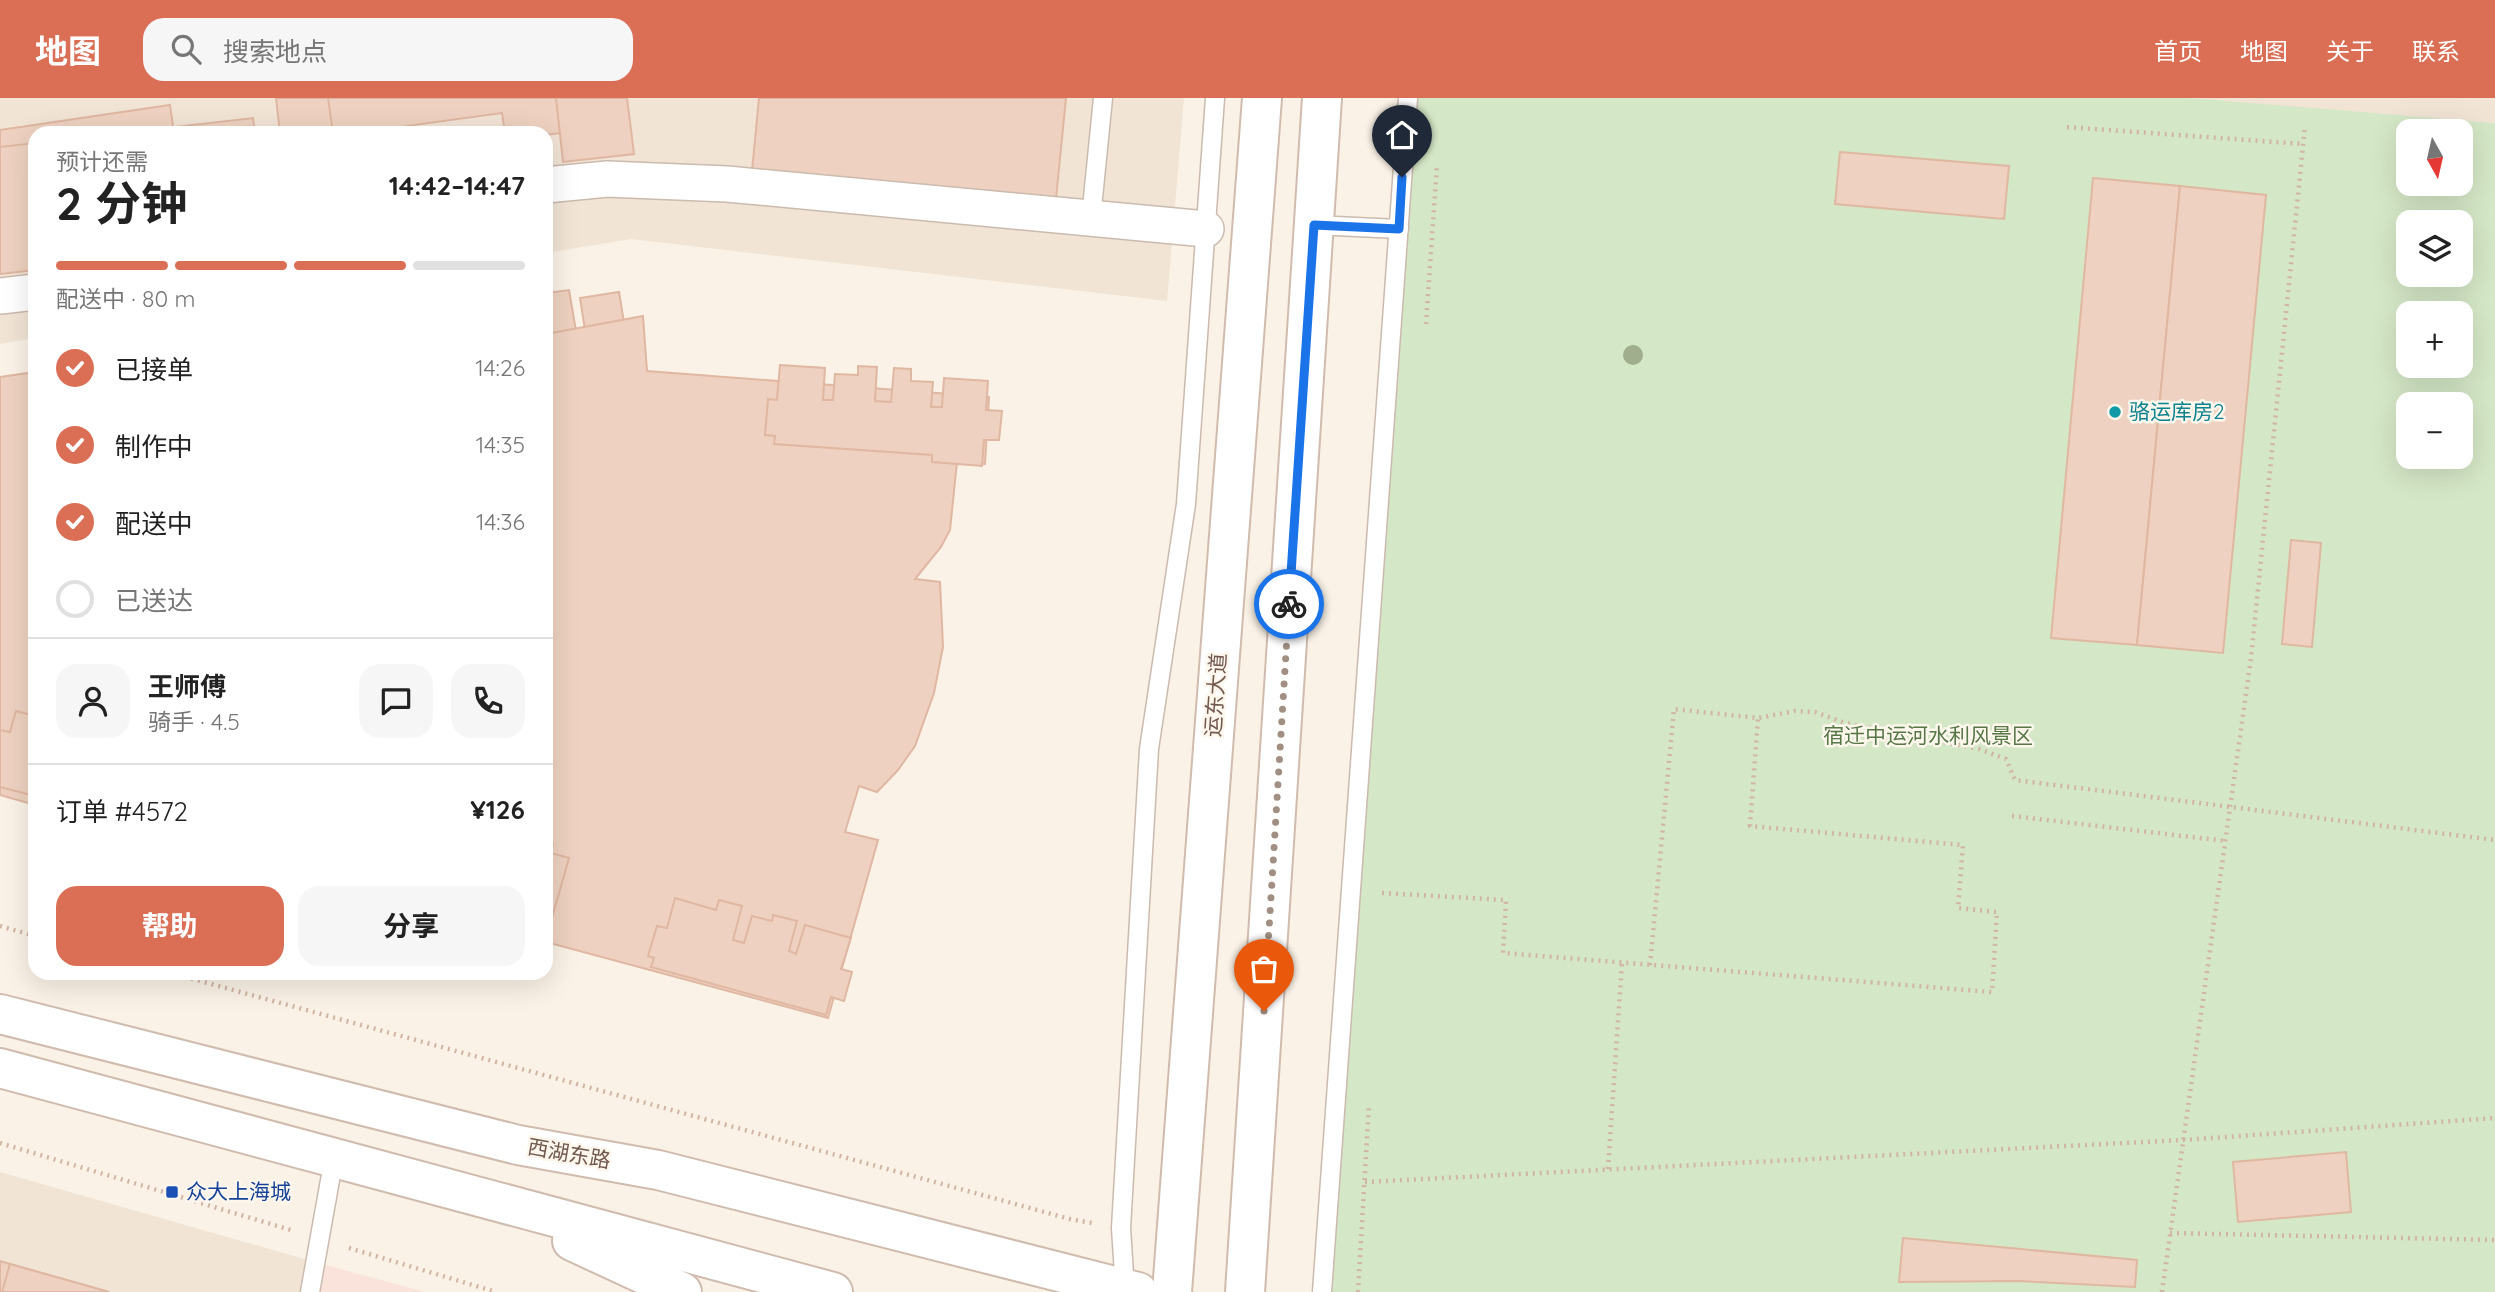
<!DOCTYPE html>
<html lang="zh">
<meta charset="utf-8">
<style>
:root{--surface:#fff;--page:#f6f6f6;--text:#222;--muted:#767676;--line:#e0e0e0;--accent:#da6f56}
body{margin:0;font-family:Quicksand,"Noto Sans SC",sans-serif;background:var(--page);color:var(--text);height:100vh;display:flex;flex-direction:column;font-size:26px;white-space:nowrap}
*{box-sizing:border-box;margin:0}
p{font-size:23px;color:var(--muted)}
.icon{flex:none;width:38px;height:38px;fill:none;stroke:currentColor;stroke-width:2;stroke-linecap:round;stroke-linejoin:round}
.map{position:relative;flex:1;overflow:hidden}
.panel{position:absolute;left:28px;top:28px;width:525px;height:854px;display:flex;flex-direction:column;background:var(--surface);border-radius:21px;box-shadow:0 7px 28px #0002}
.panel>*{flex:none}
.needle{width:46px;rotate:172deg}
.fabs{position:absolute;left:2396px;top:21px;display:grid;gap:14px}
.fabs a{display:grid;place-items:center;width:77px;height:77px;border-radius:14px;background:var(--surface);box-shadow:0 7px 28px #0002;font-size:35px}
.pin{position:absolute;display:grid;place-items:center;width:60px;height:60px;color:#fff;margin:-72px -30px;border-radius:50% 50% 50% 0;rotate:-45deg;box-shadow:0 0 7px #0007}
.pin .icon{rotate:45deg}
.courier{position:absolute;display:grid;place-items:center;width:70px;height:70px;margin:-35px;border:5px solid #1a73e8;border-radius:50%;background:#fff;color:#222;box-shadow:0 2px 9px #0007}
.summary em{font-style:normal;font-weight:700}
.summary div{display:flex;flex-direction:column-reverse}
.summary{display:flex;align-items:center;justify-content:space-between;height:119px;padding:0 28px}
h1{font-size:46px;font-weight:700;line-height:52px}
.bar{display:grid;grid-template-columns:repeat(4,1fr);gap:10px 7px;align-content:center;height:84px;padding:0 28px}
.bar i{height:9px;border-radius:5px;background:var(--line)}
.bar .current{background:var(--accent)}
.bar p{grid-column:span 4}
.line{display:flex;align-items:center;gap:18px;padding:0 28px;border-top:2px solid var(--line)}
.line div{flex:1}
.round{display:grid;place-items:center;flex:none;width:74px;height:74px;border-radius:21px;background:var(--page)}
ol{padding:0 28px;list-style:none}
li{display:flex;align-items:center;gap:21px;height:77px}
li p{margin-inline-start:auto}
li .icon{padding:7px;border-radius:50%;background:var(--accent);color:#fff;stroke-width:4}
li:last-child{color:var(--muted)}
li i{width:38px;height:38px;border:4px solid var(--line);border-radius:50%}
.button{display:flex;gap:14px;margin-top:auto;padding:14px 28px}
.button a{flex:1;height:80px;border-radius:21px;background:var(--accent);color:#fff;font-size:28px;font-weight:700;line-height:80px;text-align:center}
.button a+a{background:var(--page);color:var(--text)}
header{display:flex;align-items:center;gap:42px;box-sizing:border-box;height:98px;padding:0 35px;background:var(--accent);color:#fff}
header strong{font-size:33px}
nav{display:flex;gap:38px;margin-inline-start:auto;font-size:24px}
.search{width:490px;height:63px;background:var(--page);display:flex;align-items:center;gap:18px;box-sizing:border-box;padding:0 24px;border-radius:21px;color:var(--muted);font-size:26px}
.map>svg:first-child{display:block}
.residential{fill:#f1e4d5}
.commercial{fill:#fae3db}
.green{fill:#d4e7c6;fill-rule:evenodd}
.building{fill:#eed1c0;stroke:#dfb7a2;stroke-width:2}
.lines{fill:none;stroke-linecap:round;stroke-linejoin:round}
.lane-casing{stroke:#cbbaae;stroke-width:21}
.street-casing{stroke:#cbbaae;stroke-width:38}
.secondary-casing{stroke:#d0bcae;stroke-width:42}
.path{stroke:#d2b4a4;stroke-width:4.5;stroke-dasharray:2 5;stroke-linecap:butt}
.lane{stroke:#fff;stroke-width:18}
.street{stroke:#fff;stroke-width:35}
.secondary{stroke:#fff;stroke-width:38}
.tree{fill:#a0ae8e}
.done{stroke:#a28f83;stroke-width:7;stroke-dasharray:0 12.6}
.route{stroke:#1a73e8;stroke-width:9}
.culture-dot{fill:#0f9aa8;stroke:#fdf6ec;stroke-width:2.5}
.transit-dot{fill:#1a4fb4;stroke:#fdf6ec;stroke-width:2.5}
.labels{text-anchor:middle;stroke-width:5;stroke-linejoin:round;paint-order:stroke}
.culture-label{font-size:21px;fill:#0d838f;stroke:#fdf6ec;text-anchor:start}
.street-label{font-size:21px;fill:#72594d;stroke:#fdf6ec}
.park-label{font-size:21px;fill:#567746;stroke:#fdf6ec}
.transit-label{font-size:21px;fill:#164399;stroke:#fdf6ec;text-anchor:start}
</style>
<header>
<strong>地图</strong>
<div class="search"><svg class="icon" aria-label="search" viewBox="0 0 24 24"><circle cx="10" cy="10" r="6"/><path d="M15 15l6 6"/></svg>搜索地点</div>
<nav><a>首页</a><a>地图</a><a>关于</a><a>联系</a></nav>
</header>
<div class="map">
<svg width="2495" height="1194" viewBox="0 0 2495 1194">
<rect width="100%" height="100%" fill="#faf2e6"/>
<g class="residential">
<polygon points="0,0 1184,0 1167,203 631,141 546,155 546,35 35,35 35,240 0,246"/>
<polygon points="2190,0 2495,0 2495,25 2359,15"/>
<polygon points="0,1074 315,1164 306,1194 0,1194"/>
</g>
<polygon class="commercial" points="315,1164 425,1194 306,1194"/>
<path class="green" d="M1418,0H2190L2495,25V1194H1330ZM2408,33H2460V86H2408ZM2408,124H2460V177H2408ZM2408,215H2460V268H2408ZM2408,306H2460V359H2408Z"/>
<g class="building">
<polygon points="276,0 344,0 349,35 280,35"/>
<polygon points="328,0 585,0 590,31 546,37 505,35 502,15 406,28 407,35 333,35"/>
<polygon points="556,0 627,0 634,56 563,64"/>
<polygon points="759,0 1066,0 1056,101 752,73"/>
<polygon points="170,7 174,35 35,35 35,108 0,113 0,32"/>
<polygon points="253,20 255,35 122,35"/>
<polygon points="35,45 35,172 0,176 0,49"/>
<polygon points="1840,54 2009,68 2004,121 1835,106"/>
<polygon points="2093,80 2180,88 2137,547 2051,540"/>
<polygon points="2180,88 2266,97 2223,555 2137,547"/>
<polygon points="569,192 576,233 585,232 580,200 619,194 625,230 637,228 641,256 630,258 632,271 570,281 571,295 546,298 546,236 552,235 546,195"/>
<polygon points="643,218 647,273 989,299 985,366 957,364 950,432 941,449 915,481 940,484 943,549 934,595 915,648 898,672 877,694 859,688 845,734 878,742 828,920 546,844 546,236"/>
<polygon points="780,267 825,270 823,302 833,302 835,276 858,277 858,268 877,269 875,303 891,304 894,270 911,271 911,283 933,284 931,309 942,309 944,280 988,283 986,312 1002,313 999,342 984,342 982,368 932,364 932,357 774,346 775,338 765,337 768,301 777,302"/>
<polygon points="35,274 35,707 0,697 0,279"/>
<polygon points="2291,442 2321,445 2312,549 2282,546"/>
<polygon points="16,613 35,618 35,684 31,697 0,689 0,632 10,634"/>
<polygon points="546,744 553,746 551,755 569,760 551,823 546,822"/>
<polygon points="675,800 716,812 719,802 742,808 733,842 744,845 752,818 772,823 773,817 797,823 789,853 796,856 805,827 851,840 841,871 852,874 844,903 831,899 826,917 651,869 654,860 648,858 657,828 667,830"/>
<polygon points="2346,1054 2351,1114 2238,1124 2233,1064"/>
<polygon points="1903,1140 2137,1162 2135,1189 2017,1183 1899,1184"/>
<polygon points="0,1163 10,1166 109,1194 0,1194"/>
<polygon points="10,1166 109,1194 2,1194"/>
</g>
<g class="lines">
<defs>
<g id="lane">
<polyline points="1091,120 1103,0"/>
<polyline points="1314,127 1399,131"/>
<polyline points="1125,1192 1121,1130 1149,651 1186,406 1215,0"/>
<polyline points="310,1194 334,1060"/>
<polyline points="1322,1194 1408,0"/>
</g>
<g id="street">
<polyline points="546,87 607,81 727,86 1206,131"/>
<polyline points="0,198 35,194"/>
</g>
<g id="secondary">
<polyline points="0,916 518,1047 658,1072 1138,1194"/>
<polyline points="0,970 833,1194"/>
<polyline points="572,1143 682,1194"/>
<polyline points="1172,1194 1262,0"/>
<polyline points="1245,1194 1322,0"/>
</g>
</defs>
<use href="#lane" class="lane-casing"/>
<use href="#street" class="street-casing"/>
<use href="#secondary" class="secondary-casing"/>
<g class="path">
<polyline points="2067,29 2303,46"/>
<polyline points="1426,226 1437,67"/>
<polyline points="2012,718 2226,743"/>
<polyline points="1382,795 1506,802 1503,855 1992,894 1997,814 1958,810 1963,747 1750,728 1758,620"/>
<polyline points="0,828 35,838"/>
<polyline points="1650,867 1674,611 1758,620 1795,613 1815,614 1845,625 1979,651 2006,661 2015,682 2495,742"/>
<polyline points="171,875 1070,1121 1092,1125"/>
<polyline points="0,1045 291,1132"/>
<polyline points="1608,1071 1622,864"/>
<polyline points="1365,1084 2183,1042 2495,1020"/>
<polyline points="2170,1135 2495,1142"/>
<polyline points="349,1150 496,1194"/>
<polyline points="1358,1194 1369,1006"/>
<polyline points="2162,1194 2251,560 2305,28"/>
</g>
<use href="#lane" class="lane"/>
<use href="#street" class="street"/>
<use href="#secondary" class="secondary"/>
</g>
<circle class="tree" cx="1633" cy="257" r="10"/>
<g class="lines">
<polyline class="done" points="1264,913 1289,506"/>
<polyline class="route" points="1289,506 1314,127 1399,131 1402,79"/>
</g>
<circle class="culture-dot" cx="2115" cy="314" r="7"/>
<rect class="transit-dot" x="165" y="1087" width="14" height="14" rx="3.5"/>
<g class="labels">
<g class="culture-label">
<text x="2129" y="321">骆运库房2</text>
</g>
<g class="street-label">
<text transform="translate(1216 597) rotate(-86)" y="7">运东大道</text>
<text transform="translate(569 1056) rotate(10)" y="7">西湖东路</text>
</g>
<g class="park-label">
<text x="1928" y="645">宿迁中运河水利风景区</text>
</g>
<g class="transit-label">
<text x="186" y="1101">众大上海城</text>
</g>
</g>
</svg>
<div class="fabs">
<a><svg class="needle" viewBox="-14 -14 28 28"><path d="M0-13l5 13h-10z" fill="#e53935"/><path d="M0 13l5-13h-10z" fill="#767676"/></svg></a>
<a><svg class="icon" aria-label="layers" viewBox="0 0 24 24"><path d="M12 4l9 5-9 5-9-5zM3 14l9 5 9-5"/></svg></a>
<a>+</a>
<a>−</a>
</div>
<div class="pin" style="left:1264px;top:913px;background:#ea580c"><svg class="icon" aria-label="bag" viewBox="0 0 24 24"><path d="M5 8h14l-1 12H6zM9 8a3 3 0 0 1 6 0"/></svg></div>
<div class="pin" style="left:1402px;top:79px;background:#1f2937"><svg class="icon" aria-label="home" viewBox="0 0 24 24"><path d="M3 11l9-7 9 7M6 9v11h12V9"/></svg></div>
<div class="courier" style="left:1289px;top:506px"><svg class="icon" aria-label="bike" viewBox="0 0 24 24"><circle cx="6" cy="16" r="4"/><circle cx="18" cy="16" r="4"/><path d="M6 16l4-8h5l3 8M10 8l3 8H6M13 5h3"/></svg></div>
<section class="panel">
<div class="summary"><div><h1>2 分钟</h1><p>预计还需</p></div><em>14:42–14:47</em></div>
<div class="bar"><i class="current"></i><i class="current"></i><i class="current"></i><i></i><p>配送中 · 80 m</p></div>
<ol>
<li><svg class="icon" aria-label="check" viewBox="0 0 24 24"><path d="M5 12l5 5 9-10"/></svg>已接单<p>14:26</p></li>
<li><svg class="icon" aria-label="check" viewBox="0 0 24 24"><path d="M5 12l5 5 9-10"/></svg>制作中<p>14:35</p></li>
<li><svg class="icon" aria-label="check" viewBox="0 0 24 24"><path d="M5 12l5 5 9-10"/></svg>配送中<p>14:36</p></li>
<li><i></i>已送达</li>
</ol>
<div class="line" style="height:126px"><a class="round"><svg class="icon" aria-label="person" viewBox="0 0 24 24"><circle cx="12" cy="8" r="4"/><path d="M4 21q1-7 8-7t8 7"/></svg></a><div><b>王师傅</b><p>骑手 · 4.5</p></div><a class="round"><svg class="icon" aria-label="chat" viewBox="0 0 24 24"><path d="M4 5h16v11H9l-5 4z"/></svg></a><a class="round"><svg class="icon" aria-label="phone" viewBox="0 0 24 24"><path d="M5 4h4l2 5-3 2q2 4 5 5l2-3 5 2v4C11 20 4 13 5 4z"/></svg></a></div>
<div class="line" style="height:91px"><div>订单 #4572</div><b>¥126</b></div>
<div class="button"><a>帮助</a><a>分享</a></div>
</section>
</div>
